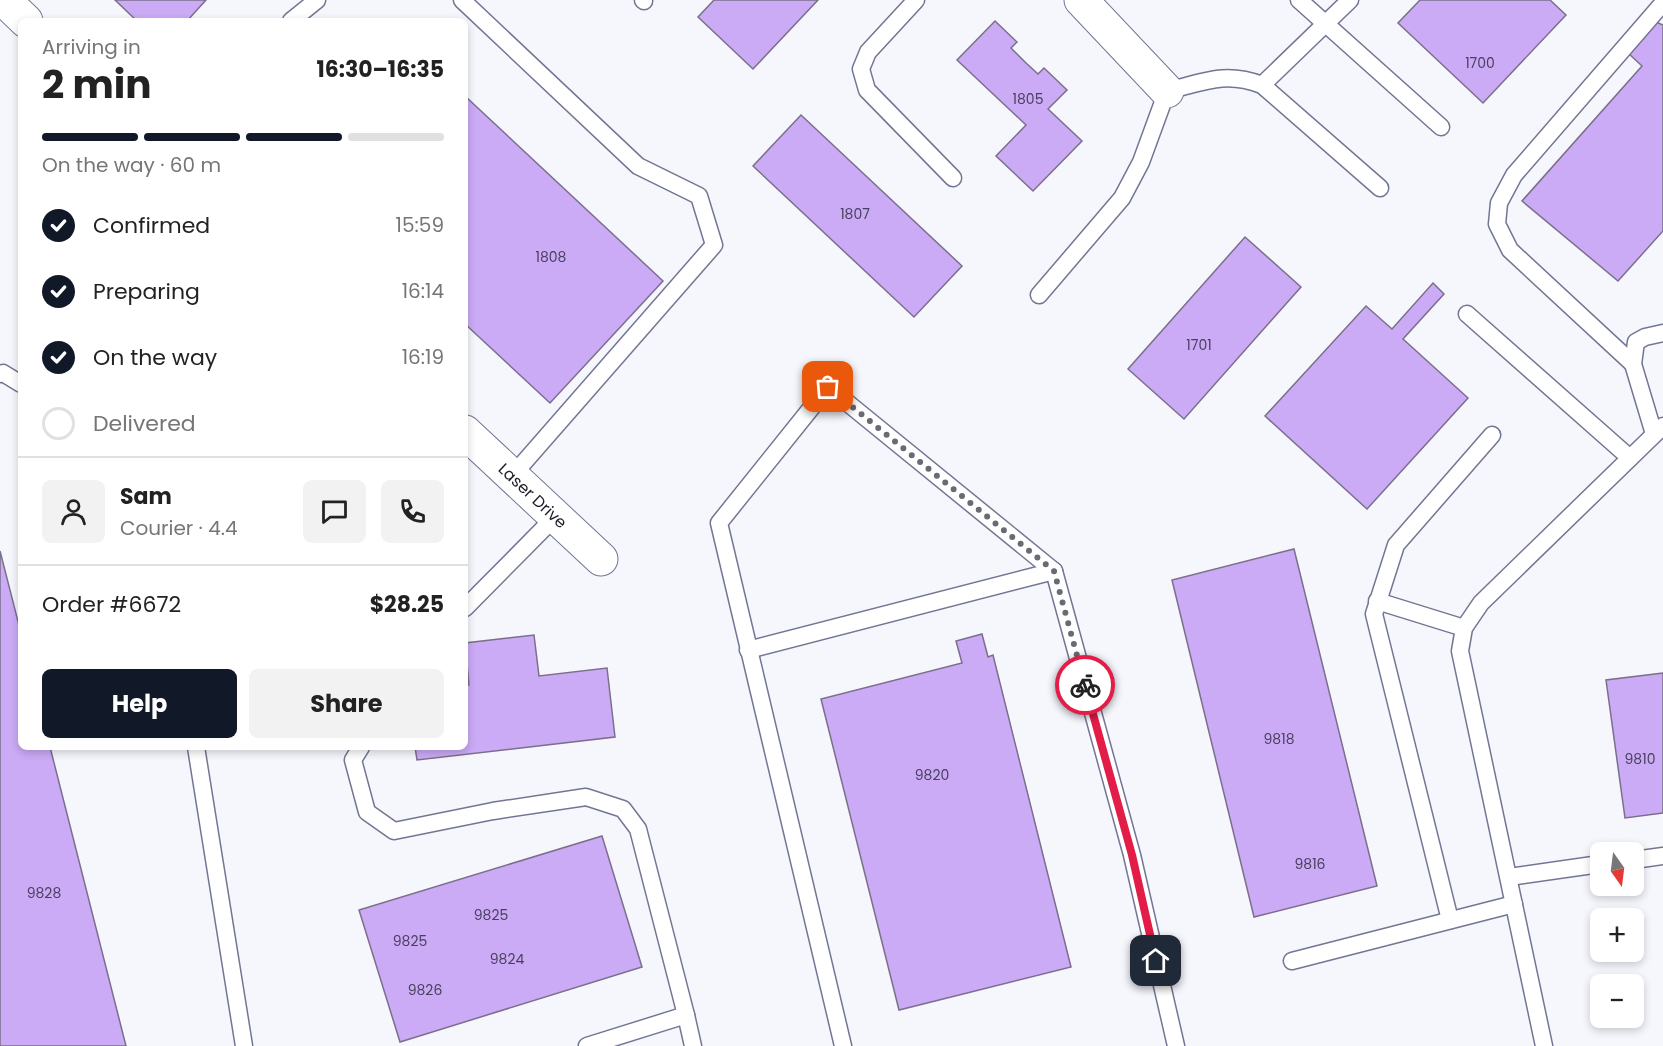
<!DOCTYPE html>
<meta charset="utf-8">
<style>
:root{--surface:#fff;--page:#f2f2f2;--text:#222;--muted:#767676;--line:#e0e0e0;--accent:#111827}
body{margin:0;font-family:Poppins,sans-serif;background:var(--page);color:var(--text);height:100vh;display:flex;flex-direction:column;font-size:22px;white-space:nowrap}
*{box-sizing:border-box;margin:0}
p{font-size:20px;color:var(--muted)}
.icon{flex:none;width:33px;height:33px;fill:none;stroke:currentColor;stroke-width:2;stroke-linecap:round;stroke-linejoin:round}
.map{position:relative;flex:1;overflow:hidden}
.side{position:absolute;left:18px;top:18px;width:450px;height:732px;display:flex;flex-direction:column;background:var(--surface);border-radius:9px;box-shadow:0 3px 9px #0003}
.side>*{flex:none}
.needle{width:39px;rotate:166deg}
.tools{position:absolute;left:1590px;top:842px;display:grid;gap:12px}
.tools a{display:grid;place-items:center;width:54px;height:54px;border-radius:9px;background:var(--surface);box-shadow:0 3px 9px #0003;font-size:30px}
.pin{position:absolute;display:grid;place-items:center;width:51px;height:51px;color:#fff;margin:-26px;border-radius:12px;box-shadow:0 3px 9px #0006}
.courier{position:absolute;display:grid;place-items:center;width:60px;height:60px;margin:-30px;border:4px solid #e11d48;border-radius:50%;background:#fff;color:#222;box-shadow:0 2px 8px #0007}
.overview em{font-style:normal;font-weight:700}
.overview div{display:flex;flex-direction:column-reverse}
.overview{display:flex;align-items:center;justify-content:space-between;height:102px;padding:0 24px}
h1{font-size:39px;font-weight:700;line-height:45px}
.bar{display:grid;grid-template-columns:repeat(4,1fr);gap:9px 6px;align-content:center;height:72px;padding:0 24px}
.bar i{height:8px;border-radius:4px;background:var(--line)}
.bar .active{background:var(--accent)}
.bar p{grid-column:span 4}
.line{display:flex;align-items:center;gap:15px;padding:0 24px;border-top:2px solid var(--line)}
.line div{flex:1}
.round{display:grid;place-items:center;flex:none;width:63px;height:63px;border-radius:9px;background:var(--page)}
ol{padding:0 24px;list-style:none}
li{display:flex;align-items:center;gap:18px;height:66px}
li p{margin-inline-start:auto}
li .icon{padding:6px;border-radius:50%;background:var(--accent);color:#fff;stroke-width:4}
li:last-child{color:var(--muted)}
li i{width:33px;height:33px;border:3px solid var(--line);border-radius:50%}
.cta{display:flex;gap:12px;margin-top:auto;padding:12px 24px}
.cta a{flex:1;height:69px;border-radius:9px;background:var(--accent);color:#fff;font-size:24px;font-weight:700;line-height:69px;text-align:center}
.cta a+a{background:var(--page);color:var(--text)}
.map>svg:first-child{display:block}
.building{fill:#cbaaf6;stroke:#7b6f8b;stroke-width:1.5}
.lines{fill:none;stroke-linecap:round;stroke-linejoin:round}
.service-casing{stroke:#727693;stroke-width:19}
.minor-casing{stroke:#727693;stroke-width:35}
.service{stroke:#fff;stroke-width:16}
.minor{stroke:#fff;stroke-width:33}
.done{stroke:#696a74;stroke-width:6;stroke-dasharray:0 10.8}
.route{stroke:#e11d48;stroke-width:8}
.labels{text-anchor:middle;stroke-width:4.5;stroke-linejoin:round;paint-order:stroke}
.number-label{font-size:14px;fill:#48415d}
.street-label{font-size:16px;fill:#1d1e2a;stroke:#f6f7fd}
</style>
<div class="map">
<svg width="1663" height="1046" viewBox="0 0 1663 1046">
<rect width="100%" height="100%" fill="#f6f7fd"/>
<g class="building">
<polygon points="115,0 206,0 187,21 137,21"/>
<polygon points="714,0 818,0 753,69 698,17"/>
<polygon points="1420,0 1550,0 1566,15 1483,103 1398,23"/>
<polygon points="995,21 1017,42 1011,48 1026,63 1038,74 1044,68 1067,90 1048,109 1082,141 1033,191 996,156 1026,125 957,60"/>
<polygon points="1654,21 1663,25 1663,231 1618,281 1522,201 1642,66 1627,52"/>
<polygon points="465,96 663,281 550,403 465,324"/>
<polygon points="801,115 962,266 914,317 753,166"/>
<polygon points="1245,237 1301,287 1184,419 1128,369"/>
<polygon points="1433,283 1444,294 1403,339 1468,398 1367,509 1265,416 1366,306 1392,329"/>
<polygon points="1294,549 1377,886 1254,917 1172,580"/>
<polygon points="0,551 21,633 21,747 50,747 126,1046 0,1046"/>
<polygon points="982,634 988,657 993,655 1071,967 899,1010 821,699 962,663 956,641"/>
<polygon points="534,635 539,676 607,668 615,737 417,760 415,747 465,747 465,686 469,685 465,643"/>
<polygon points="1663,673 1663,813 1625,818 1606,680"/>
<polygon points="602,836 642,967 400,1042 359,910"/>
</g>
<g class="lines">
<defs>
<g id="service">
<polyline points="462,0 638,166 699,196 714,245 512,476"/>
<polyline points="643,0 644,1"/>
<polyline points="916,0 868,52 861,69 867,90 953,178"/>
<polyline points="1299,0 1441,127"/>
<polyline points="291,21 317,0"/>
<polyline points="1262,85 1350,0"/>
<path d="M1039,295L1122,198L1141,162L1167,91C1204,82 1225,71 1262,85L1380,188"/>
<polyline points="1467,314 1630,458"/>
<polyline points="1633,364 1510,250 1497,224 1499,203 1514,175 1663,3"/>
<polyline points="0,374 3,373 21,384"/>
<polyline points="1654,434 1633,364 1636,342 1645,337 1663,333"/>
<polyline points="1377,601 1464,628"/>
<polyline points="465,608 556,516"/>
<polyline points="748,650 1054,571"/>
<polyline points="196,747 244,1046"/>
<polyline points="361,747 353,760 367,812 394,831 493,811 586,797 623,809 638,829 686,1015"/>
<polyline points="1634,860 1663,856"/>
<polyline points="1509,877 1600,864"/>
<polyline points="1450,920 1374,614 1396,545 1492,435"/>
<polyline points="1292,961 1514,904"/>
<polyline points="587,1046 686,1015 693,1046"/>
<polyline points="843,1046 719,523 828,387 1054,571 1132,855 1176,1046"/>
<polyline points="1544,1046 1460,651 1464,628 1481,603 1663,426"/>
</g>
<g id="minor">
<polyline points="4,0 26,21"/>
<polyline points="1081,0 1167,91"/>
<path id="s1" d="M465,432L601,559"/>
</g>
</defs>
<use href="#service" class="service-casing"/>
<use href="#minor" class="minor-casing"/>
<use href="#service" class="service"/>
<use href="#minor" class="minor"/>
</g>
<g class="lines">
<polyline class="done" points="828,387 1054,571 1085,685"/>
<polyline class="route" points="1085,685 1132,855 1156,961"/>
</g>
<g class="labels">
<g class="number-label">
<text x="1480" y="68">1700</text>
<text x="1028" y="104">1805</text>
<text x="855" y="219">1807</text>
<text x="551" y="262">1808</text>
<text x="1199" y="350">1701</text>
<text x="1279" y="744">9818</text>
<text x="1640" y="764">9810</text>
<text x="932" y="780">9820</text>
<text x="1310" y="869">9816</text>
<text x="44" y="898">9828</text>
<text x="491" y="920">9825</text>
<text x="410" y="946">9825</text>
<text x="507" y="964">9824</text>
<text x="425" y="995">9826</text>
</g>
<g class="street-label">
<text dy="6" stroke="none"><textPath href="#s1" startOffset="93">Laser Drive</textPath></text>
</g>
</g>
</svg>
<div class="tools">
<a><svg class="needle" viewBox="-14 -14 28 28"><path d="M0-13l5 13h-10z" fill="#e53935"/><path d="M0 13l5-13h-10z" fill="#767676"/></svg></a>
<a>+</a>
<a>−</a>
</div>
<div class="pin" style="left:828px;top:387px;background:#ea580c"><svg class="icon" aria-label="bag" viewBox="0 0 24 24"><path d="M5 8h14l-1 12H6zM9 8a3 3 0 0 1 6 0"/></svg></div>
<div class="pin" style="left:1156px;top:961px;background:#1f2937"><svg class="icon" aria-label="home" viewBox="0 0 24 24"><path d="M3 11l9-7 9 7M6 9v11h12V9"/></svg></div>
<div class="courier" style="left:1085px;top:685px"><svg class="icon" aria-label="bike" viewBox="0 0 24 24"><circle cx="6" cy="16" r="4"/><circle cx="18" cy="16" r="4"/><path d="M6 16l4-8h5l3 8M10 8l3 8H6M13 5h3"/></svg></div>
<section class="side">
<div class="overview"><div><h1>2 min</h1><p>Arriving in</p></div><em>16:30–16:35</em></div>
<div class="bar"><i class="active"></i><i class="active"></i><i class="active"></i><i></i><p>On the way · 60 m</p></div>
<ol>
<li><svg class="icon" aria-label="check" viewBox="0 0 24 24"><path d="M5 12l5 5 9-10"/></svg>Confirmed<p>15:59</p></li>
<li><svg class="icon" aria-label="check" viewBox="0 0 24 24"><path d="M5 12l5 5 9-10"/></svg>Preparing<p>16:14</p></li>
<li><svg class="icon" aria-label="check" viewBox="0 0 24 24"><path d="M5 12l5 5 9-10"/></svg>On the way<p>16:19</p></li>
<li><i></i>Delivered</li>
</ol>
<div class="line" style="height:108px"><a class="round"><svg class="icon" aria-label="person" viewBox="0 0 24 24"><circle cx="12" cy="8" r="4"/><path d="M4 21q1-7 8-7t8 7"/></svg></a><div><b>Sam</b><p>Courier · 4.4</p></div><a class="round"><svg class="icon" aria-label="chat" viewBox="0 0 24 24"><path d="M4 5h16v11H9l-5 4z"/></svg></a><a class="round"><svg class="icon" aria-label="phone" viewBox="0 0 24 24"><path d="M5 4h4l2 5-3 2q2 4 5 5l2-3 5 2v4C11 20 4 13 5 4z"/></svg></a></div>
<div class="line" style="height:78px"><div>Order #6672</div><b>$28.25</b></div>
<div class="cta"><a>Help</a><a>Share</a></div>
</section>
</div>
